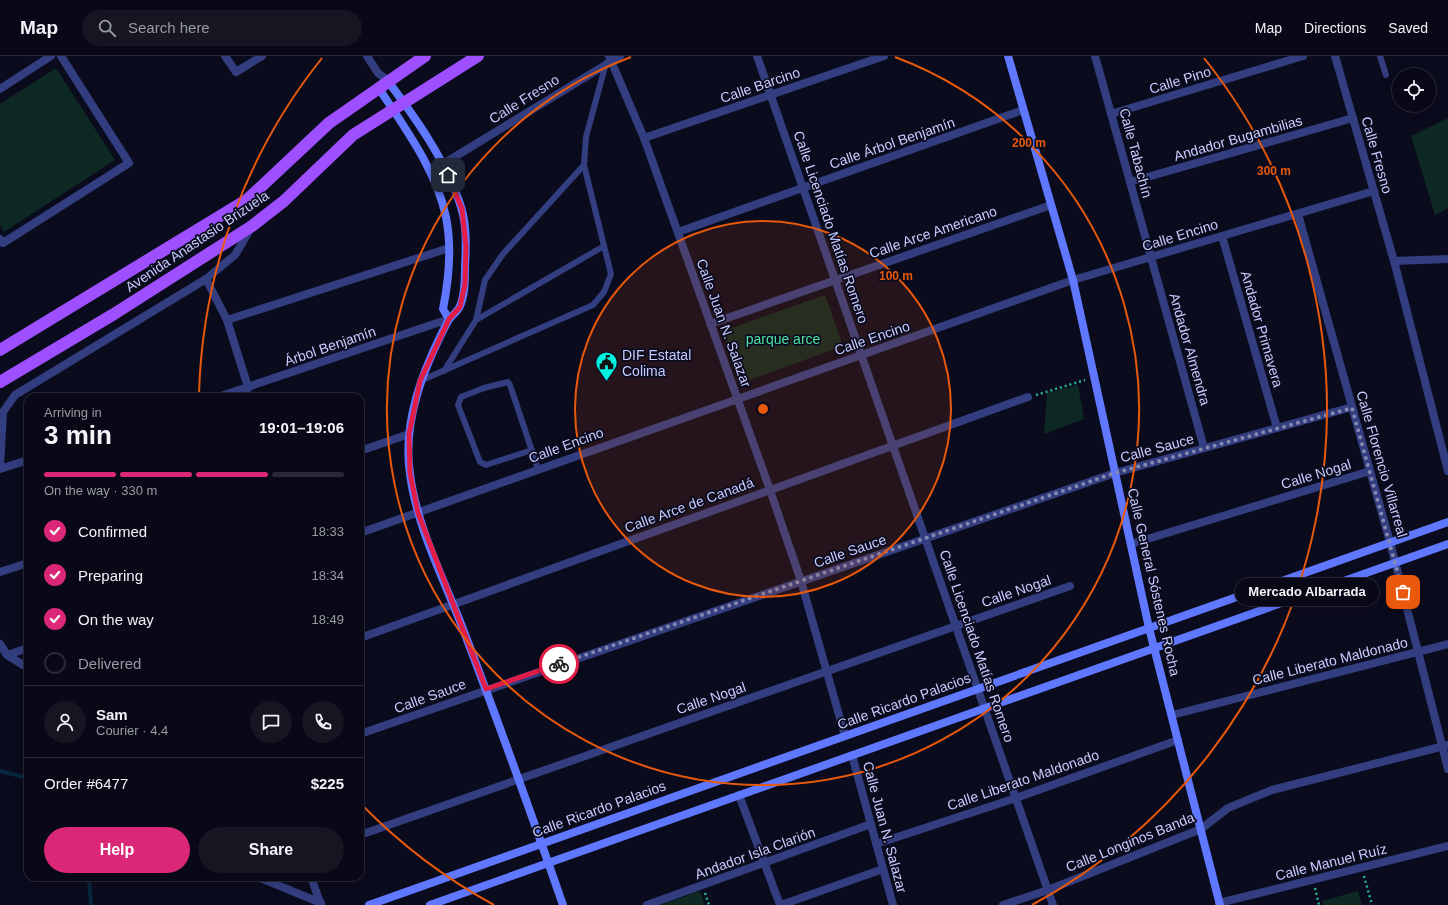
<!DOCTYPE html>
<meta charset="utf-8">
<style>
:root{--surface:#080816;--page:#161623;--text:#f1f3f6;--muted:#989aa1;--line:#292935;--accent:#db2777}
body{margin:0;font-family:Helvetica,sans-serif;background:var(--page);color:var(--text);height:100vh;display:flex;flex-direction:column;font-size:15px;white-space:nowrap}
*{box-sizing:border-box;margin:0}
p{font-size:13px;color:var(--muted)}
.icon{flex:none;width:22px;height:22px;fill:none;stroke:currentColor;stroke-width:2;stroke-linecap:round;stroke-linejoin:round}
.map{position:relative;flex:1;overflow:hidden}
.details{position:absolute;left:24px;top:337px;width:340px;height:488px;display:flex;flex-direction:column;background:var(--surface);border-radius:12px;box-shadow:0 4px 16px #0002,0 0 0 1px var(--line)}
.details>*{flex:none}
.tools{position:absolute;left:1392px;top:12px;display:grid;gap:8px}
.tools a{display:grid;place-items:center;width:44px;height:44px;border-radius:50%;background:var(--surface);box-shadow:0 4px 16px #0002,0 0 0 1px var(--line);font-size:20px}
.pin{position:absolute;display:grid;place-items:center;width:34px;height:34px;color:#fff;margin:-17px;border-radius:8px;box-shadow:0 2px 6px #0006}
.courier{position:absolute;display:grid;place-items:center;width:40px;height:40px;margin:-20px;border:3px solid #e11d48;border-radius:50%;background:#fff;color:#222;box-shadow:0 1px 5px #0007}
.bubble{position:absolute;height:28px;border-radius:14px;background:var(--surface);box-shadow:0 4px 16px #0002,0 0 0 1px var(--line);font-size:13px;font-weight:600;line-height:28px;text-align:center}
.headline em{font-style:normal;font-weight:600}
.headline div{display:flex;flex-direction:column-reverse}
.headline{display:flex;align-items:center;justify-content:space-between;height:68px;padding:0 20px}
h1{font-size:26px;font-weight:600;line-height:30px}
.bar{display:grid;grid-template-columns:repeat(4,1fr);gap:6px 4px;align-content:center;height:48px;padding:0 20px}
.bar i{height:5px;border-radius:3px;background:var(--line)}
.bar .active{background:var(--accent)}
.bar p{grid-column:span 4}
.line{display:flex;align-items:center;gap:10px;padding:0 20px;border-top:1px solid var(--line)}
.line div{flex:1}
.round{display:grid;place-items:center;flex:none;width:42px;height:42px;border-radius:21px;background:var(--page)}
ol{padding:0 20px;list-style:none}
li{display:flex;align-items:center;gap:12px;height:44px}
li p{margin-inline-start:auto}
li .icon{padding:4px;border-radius:50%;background:var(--accent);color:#fff;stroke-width:4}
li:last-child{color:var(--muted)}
li i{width:22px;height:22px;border:2px solid var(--line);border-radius:50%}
.action{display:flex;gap:8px;margin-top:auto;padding:8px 20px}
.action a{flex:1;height:46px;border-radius:24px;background:var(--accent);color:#fff;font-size:16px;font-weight:600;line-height:46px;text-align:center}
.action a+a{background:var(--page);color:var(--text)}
header{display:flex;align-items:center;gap:24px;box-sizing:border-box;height:56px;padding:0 20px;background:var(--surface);border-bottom:1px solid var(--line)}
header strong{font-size:19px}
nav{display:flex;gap:22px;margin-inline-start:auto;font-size:14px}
.search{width:280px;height:36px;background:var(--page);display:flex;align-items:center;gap:10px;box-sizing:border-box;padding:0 14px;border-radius:22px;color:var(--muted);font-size:15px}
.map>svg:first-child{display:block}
.green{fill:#0e2823}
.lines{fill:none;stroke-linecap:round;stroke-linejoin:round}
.stream{stroke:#082640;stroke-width:4}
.path{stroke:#27b492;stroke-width:2.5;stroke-dasharray:2 3;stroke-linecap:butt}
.lane{stroke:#333e80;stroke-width:6}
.street{stroke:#333e80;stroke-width:8}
.secondary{stroke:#5f78ff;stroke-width:8}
.primary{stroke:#9e4fff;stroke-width:12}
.done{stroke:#8688b0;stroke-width:4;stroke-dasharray:0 7.2}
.route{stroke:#e11d48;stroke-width:5}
.ring{fill:none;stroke:#e8590c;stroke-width:2}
.labels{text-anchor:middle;stroke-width:3.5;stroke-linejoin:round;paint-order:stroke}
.street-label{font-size:14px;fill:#c8ccff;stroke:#0b0b1e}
.park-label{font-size:14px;fill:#4fe4a4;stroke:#0b0b1e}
.poi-label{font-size:14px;fill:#c8ccff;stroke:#0b0b1e;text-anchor:start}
.centre{fill:#e8590c;stroke:#0b0b1e;stroke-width:2}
.ring-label{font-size:12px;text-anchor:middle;font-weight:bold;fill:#e8590c;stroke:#0b0b1e;stroke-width:3.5;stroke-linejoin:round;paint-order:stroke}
</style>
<header>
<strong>Map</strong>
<div class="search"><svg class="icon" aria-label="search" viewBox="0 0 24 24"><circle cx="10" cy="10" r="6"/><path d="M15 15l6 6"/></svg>Search here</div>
<nav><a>Map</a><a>Directions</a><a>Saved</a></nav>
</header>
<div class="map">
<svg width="1448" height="849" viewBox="0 0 1448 849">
<rect width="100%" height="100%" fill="#0b0b1e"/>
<g class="green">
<polygon points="56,12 115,104 4,176 0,169 0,48"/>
<polygon points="1448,62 1448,152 1435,159 1411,80"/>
<polygon points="825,239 843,290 741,327 723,275"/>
<polygon points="1078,329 1084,363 1044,378 1047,337"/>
<polygon points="700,835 705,849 660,849"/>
<polygon points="1358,835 1362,849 1323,849 1322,845"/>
</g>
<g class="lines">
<g class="stream">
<polyline points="0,715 28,722"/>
<polyline points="89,821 91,849"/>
</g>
<g class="path">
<polyline points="1036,339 1085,324"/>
<polyline points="1364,820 1372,849"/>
<polyline points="1315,832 1319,849"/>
<polyline points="705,837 709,849"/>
</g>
<g class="lane">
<polyline points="1380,0 1386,19"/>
<polyline points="476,264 604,190"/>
<polyline points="444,315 476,264 485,224 503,198 584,109"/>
<polyline points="420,325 593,249 604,236 611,218 584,109 586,81 606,7"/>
<polyline points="532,394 486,409 480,406 458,349 461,341 484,332 508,326 510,329 538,413"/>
</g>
<g class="street">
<polyline points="225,0 236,16 262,0"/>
<polyline points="367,0 378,17 387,24"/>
<polyline points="609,0 644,82 770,434 801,525 845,680"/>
<polyline points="757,0 1053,849"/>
<polyline points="1095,0 1204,392"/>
<polyline points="1335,0 1394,205 1448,415"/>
<polyline points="0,33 51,0"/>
<polyline points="1111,58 1303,0"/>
<polyline points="644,82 884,0"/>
<polyline points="443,108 620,0"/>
<polyline points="1130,126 1353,62"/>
<polyline points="1298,158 1390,486 1448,713"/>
<polyline points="678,176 1023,54"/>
<polyline points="1222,180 1277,372"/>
<polyline points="0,183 3,187 129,107 61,0"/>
<polyline points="1394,205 1448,203"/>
<polyline points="206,223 227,264 248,331 245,341"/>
<polyline points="227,264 449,192"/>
<polyline points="710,268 1051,149"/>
<polyline points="218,341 449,263"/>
<polyline points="360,395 409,378"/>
<polyline points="0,411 3,356 15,339 206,223 235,199 251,172"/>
<polyline points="0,413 28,404"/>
<polyline points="360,477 1073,224 1374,135"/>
<polyline points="1131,488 1370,415"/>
<polyline points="0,516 28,507"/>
<polyline points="360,582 1028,341"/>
<polyline points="0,588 7,599 28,612"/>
<polyline points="7,599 28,592"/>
<polyline points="1172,659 1448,588"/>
<polyline points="360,678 1115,417 1352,351"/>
<polyline points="852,699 893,849"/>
<polyline points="739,739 780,849"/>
<polyline points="360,779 1070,530"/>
<polyline points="876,788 1016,742 1178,684"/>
<polyline points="258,821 321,847"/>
<polyline points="311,821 321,849"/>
<polyline points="1219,847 1448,790"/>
<polyline points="647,849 871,768"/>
<polyline points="781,849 883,813"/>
<polyline points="1003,849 1048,834 1201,773 1228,752 1272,734 1448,689"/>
</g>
<g class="secondary">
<polyline points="1008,0 1073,224 1149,572 1220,849"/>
<path d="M387,24C415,61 447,106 461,151C467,170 466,192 465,212C465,224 465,241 459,252C456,257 451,260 448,265C424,311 402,365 410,418C417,472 444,523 463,573C498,665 531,757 563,849"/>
<path d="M378,31C404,71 436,113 446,161C452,191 449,223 443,253L449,263"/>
<polyline points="369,849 1448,466"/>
<polyline points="430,849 1448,488"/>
</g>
<g class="primary">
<polyline points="0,294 248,143 329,67 425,0"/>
<polyline points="0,326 114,258 252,170 284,145 353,79 478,0"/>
</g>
</g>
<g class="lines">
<polyline class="done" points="559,608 1115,417 1352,352 1403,536"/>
<polyline class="route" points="448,119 462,153 466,190 465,228 460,251 449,263 420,325 409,378 410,417 418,457 486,633 559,608"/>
</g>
<circle cx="763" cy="353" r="188" fill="#e8590c" fill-opacity=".12"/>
<g class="ring">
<circle cx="763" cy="353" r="188"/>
<path d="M895 1A376 376 0 1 1 631 1"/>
<path d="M494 849A564 564 0 0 1 361 748M199 338A564 564 0 0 1 322 2M1204 2A564 564 0 0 1 1032 849"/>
</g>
<defs>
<symbol id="civic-pin" viewBox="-11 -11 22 30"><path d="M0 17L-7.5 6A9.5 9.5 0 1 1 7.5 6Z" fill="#00f3e0" stroke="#0b0b1e"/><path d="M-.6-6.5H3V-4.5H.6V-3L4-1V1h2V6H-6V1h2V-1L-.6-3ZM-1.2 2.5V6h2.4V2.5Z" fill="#111"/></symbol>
</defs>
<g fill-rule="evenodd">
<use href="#civic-pin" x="594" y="294" width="25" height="34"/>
</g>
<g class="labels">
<g class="street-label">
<text transform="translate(1180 24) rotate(-17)" y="5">Calle Pino</text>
<text transform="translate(760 29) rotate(-19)" y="5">Calle Barcino</text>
<text transform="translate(524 43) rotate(-32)" y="5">Calle Fresno</text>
<text transform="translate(1238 82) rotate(-16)" y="5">Andador Bugambilias</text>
<text transform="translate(892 87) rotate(-19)" y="5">Calle Árbol Benjamín</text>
<text transform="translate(1136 97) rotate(75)" y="5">Calle Tabachín</text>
<text transform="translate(1377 99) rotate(74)" y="5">Calle Fresno</text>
<text transform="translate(831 171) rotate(71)" y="5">Calle Licenciado Matías Romero</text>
<text transform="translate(933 176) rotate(-19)" y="5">Calle Arce Americano</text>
<text transform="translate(1180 179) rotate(-17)" y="5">Calle Encino</text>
<text transform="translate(197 185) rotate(-34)" y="5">Avenida Anastasio Brizuela</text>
<text transform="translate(724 267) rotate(70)" y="5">Calle Juan N. Salazar</text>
<text transform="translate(1262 273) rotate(74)" y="5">Andador Primavera</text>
<text transform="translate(872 282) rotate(-19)" y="5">Calle Encino</text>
<text transform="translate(330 290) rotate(-19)" y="5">Árbol Benjamín</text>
<text transform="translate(1190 293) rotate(74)" y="5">Andador Almendra</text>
<text transform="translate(566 389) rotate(-20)" y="5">Calle Encino</text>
<text transform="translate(1157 392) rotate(-15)" y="5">Calle Sauce</text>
<text transform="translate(1382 408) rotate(74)" y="5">Calle Florencio Villarreal</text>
<text transform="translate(1316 418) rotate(-17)" y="5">Calle Nogal</text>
<text transform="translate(689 449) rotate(-20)" y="5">Calle Arce de Canadá</text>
<text transform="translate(850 495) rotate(-19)" y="5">Calle Sauce</text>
<text transform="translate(1154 526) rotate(77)" y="5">Calle General Sóstenes Rocha</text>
<text transform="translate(1016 535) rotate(-19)" y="5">Calle Nogal</text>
<text transform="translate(977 590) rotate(71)" y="5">Calle Licenciado Matías Romero</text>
<text transform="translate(1330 605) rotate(-14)" y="5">Calle Liberato Maldonado</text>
<text transform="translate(430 640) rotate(-20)" y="5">Calle Sauce</text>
<text transform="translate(711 642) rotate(-19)" y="5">Calle Nogal</text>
<text transform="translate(904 645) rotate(-20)" y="5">Calle Ricardo Palacios</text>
<text transform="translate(1023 724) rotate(-19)" y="5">Calle Liberato Maldonado</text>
<text transform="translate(599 753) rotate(-20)" y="5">Calle Ricardo Palacios</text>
<text transform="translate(885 771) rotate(75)" y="5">Calle Juan N. Salazar</text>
<text transform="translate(1130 786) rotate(-22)" y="5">Calle Longinos Banda</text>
<text transform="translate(755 797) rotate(-20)" y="5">Andador Isla Clarión</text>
<text transform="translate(1331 806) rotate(-14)" y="5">Calle Manuel Ruíz</text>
</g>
<g class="park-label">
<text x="783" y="288">parque arce</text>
</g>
<g class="poi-label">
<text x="622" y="304">DIF Estatal<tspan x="622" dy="16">Colima</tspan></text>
</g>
</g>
<circle cx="763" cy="353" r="6" class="centre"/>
<g class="ring-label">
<text x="1029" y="91">200 m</text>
<text x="1274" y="119">300 m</text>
<text x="896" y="224">100 m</text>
</g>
</svg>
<div class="tools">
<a><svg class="icon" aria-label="locate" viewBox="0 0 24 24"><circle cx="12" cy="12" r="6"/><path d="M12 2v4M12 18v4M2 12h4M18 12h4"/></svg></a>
</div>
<div class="pin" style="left:1403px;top:536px;background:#ea580c"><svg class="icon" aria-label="bag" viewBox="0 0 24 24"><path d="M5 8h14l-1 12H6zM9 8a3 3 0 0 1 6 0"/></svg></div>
<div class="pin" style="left:448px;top:119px;background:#1f2937"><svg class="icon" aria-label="home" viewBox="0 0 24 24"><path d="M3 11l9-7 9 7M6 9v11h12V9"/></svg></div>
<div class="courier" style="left:559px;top:608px"><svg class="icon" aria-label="bike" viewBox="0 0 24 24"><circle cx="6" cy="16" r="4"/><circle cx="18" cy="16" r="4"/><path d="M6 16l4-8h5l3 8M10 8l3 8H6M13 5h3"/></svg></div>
<div class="bubble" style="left:1235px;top:522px;width:144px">Mercado Albarrada</div>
<section class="details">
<div class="headline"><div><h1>3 min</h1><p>Arriving in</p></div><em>19:01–19:06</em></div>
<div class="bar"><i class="active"></i><i class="active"></i><i class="active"></i><i></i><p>On the way · 330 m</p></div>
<ol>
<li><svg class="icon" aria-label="check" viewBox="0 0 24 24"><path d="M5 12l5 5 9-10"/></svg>Confirmed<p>18:33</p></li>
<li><svg class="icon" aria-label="check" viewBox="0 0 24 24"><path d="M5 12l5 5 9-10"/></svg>Preparing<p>18:34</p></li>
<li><svg class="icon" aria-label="check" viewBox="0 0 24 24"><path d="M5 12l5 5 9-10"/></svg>On the way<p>18:49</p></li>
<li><i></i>Delivered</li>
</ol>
<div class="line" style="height:72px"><a class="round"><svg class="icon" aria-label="person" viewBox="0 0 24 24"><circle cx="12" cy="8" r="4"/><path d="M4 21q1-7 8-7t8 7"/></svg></a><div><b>Sam</b><p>Courier · 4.4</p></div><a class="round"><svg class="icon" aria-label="chat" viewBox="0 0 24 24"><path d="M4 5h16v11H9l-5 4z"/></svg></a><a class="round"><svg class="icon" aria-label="phone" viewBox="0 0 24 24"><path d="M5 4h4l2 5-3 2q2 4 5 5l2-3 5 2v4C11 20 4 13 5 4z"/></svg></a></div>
<div class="line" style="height:52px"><div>Order #6477</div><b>$225</b></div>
<div class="action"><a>Help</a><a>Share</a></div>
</section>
</div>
